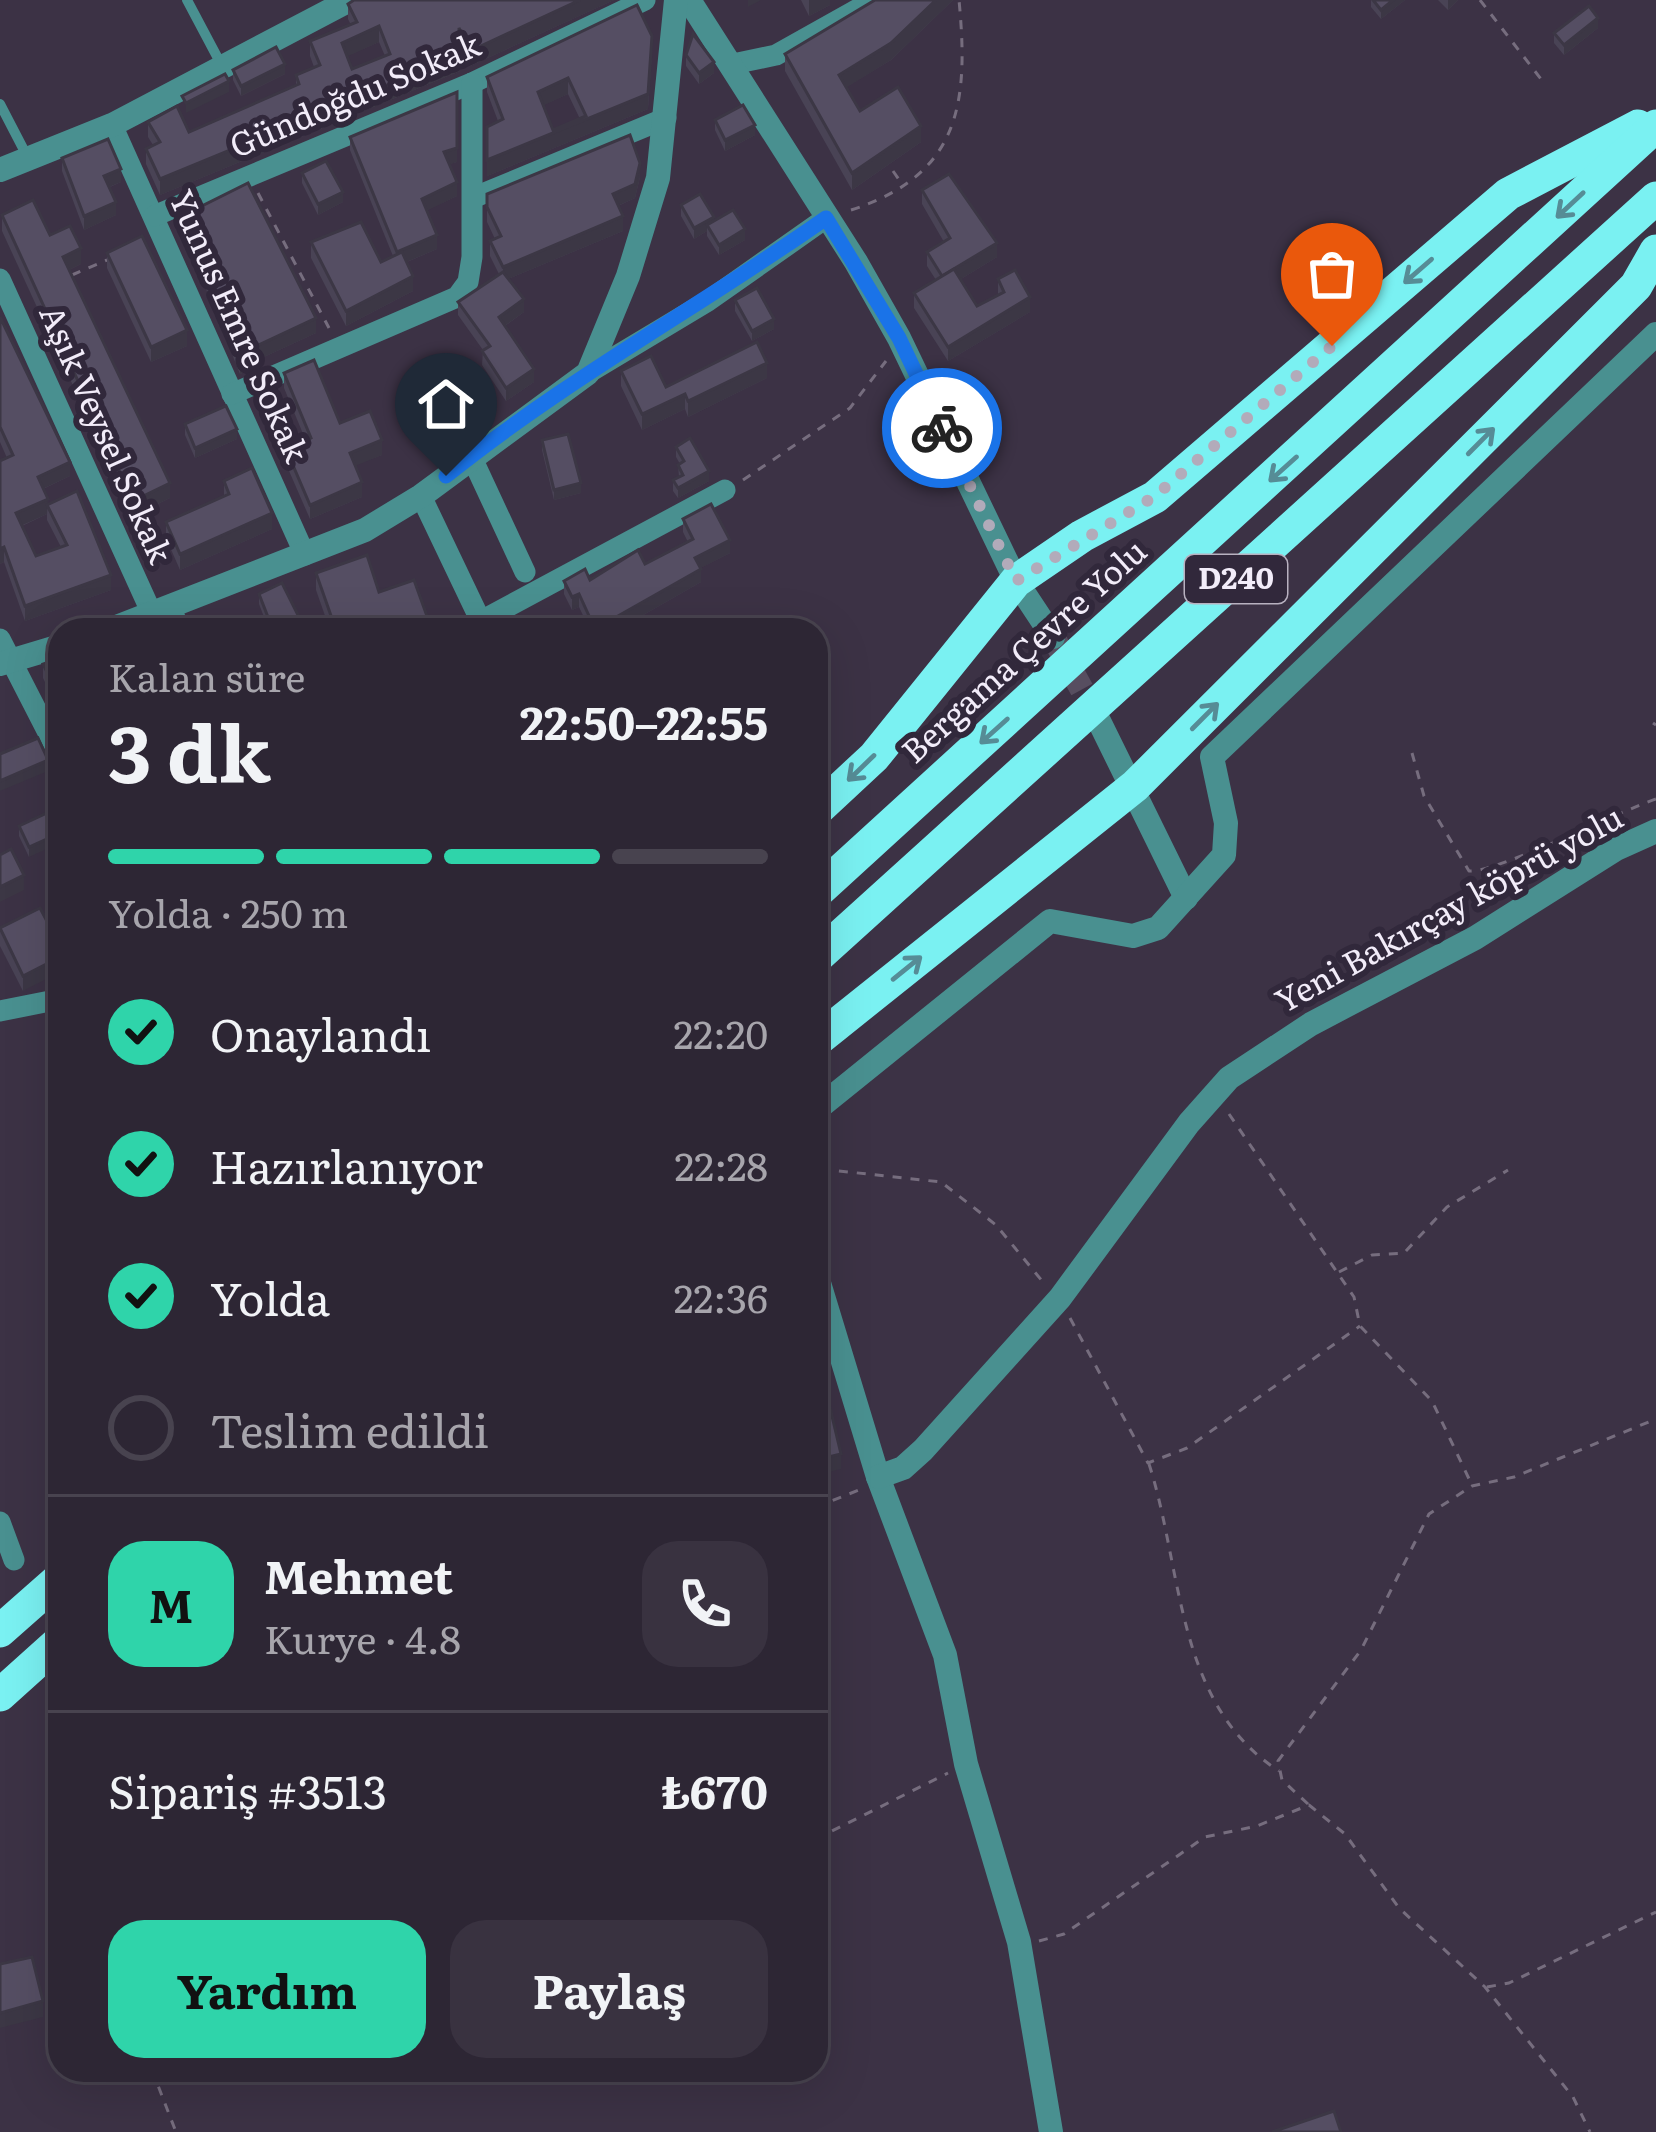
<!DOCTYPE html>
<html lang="tr">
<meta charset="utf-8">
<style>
:root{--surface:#2d2634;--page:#393240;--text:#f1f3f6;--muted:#a7a5ac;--line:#48434f;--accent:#2fd4aa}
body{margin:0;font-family:Literata,serif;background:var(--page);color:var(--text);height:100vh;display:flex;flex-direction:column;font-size:45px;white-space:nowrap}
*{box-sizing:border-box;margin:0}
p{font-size:39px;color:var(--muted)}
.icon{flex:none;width:66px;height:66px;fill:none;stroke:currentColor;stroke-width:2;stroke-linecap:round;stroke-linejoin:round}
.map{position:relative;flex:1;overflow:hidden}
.side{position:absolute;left:48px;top:618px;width:780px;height:1464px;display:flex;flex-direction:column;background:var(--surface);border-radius:36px;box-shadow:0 12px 48px #0002,0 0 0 3px var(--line)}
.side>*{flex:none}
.pin{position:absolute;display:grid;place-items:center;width:102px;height:102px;color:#fff;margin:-123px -51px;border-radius:50% 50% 50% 0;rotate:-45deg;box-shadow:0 0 12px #0007}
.pin .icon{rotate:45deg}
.courier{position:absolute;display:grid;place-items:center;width:120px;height:120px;margin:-60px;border:9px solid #1a73e8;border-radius:50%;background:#fff;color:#222;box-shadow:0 3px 15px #0007}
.headline em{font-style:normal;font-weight:700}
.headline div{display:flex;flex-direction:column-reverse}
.headline{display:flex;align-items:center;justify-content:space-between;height:204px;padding:0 60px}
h1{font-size:78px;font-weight:700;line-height:90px}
.bar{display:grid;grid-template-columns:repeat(4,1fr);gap:18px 12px;align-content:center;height:144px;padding:0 60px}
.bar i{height:15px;border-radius:9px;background:var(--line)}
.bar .current{background:var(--accent)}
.bar p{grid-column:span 4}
.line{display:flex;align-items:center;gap:30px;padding:0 60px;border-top:3px solid var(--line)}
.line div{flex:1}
.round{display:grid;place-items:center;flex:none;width:126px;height:126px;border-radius:36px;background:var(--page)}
ol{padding:0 60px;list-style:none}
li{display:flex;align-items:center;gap:36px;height:132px}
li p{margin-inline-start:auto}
li .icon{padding:12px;border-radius:50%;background:var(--accent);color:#111;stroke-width:4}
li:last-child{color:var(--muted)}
li i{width:66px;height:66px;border:6px solid var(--line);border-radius:50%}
.cta{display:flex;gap:24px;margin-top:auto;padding:24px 60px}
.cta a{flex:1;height:138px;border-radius:36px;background:var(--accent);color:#111;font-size:48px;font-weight:700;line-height:138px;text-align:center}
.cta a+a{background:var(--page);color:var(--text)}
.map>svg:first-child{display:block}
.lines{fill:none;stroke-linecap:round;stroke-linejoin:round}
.tertiary-tunnel{stroke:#574e60;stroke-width:24;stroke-dasharray:24 12;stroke-linecap:butt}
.path{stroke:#766d7e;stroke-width:3;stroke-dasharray:9 9;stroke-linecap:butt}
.service{stroke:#499090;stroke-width:10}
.minor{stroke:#499090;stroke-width:21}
.tertiary{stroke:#499090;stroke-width:24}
.trunk{stroke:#7af1f2;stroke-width:33}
.wall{fill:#494355;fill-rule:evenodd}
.shaded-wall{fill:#3c3745}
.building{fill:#554e63;stroke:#3c3745;stroke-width:3;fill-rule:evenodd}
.oneway{stroke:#568c96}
.done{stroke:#b2abba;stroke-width:12;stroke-dasharray:0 21.6}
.route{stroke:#1a73e8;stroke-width:15}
.labels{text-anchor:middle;stroke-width:12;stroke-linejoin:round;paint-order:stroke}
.shield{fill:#31283b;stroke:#b8b1c0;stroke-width:3}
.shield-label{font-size:30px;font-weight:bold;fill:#f2ecf9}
.street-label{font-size:33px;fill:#f2ecf9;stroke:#31283b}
</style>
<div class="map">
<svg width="1656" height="2132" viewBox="0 0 1656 2132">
<rect width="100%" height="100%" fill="#3c3245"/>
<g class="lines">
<polyline class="tertiary-tunnel" points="1053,637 1098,719"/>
<g class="path">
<polyline points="1480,0 1544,83"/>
<polyline points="893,171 902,184"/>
<polyline points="258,193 329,328"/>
<path d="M851,210C960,175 969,104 959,0"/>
<polyline points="72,275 107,260"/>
<polyline points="743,480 850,408 886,361"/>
<polyline points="1653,723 1656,725"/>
<path d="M1412,753L1424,796L1469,871C1496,873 1618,812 1656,799"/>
<polyline points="1229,1114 1354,1297 1360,1326 1432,1401 1471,1483"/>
<polyline points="821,1169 941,1182 996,1225 1043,1282"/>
<polyline points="816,1207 832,1199"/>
<polyline points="1339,1272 1372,1255 1404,1253 1447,1207 1508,1170"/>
<polyline points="1070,1318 1148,1463 1187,1448 1360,1326"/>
<path d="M1149,1464C1183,1569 1175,1704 1279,1771"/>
<polyline points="816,1507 859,1490"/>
<polyline points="1308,1804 1282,1780 1278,1761 1361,1650 1429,1514 1472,1486 1514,1477 1656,1419"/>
<polyline points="816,1839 948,1773"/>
<polyline points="1039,1941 1064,1934 1205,1837 1257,1826 1309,1805 1345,1834 1399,1908 1485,1987 1573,2097 1590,2132"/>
<polyline points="1487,1987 1509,1983 1656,1912"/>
<polyline points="152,2070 176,2132"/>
</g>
<g class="service">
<polyline points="187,0 222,66"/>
<polyline points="0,104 27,156"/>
</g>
<g class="minor">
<polyline points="733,64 776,55 874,0"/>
<polyline points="112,125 305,555"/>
<polyline points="475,197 666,118"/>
<polyline points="154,216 472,83 645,0"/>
<polyline points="0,279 153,616"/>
<polyline points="588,373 708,301 826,218"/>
<polyline points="232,394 457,297 468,282 472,257 472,83"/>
<polyline points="471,456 525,572"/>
<polyline points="421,496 485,630"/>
<polyline points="171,609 180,630"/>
<polyline points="481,621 725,490"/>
<polyline points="0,639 60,756"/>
<polyline points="0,1011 60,999"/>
<polyline points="0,1522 14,1560"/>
</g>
<g class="tertiary">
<polyline points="689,0 856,262 899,338 1016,581 1053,637"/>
<polyline points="0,170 112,125 350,0"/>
<polyline points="109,630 365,530 421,496 588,373 628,276 658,178 676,0"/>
<polyline points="0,664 60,646"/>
<polyline points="1099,721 1186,898"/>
<polyline points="816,1110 1050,921 1133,936 1158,928 1224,855 1226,823 1212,757 1656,334"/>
<polyline points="816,1273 878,1477 945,1655 966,1764 1019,1942 1051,2132"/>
<polyline points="878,1477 903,1468 923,1450 1060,1298 1189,1123 1229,1078 1311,1024 1475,938 1616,849 1656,831"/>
</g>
<g class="trunk">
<polyline points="816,811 874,757 1016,581 1082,536 1155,497 1508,194 1638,126"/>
<polyline points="816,893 1656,126"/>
<polyline points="816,958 1656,198"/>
<polyline points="816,1041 1135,786 1636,286 1656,251"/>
<polyline points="0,1631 60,1578"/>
<polyline points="0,1695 60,1641"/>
</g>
</g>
<g class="wall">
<path d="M614,0L470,66L460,44V71L160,195L146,164V149L153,145L148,137V122L189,132L296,85V75L314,67L310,56V41L351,25L348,19V4ZM379,42L385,56L352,69L347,56Z"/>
<polygon points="801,0 830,0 830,5 809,16"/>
<polygon points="875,0 953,0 891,60 846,87 860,111 921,142 852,190 785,71 785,54"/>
<polygon points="1371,0 1405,0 1381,19 1371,7"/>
<polygon points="1438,0 1458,0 1448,10"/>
<polygon points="1598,28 1564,55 1554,43 1554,33"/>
<path d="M652,52L648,109L487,176L498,121L487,92V77ZM568,94L580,119L553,130L543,105Z"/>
<polygon points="686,55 714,73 699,84 686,66"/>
<polygon points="233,70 285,74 241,96 233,80"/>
<polygon points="715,120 755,135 725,151 715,130"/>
<polygon points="350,137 457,162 449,164 457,196 427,210 437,249 407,262 413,291 346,326 311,258 311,242 381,262 393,256 350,150"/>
<polygon points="62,158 121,182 110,187 116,215 84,230 62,171"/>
<polygon points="302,173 343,202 318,215 302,183"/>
<polygon points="640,177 635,198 618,206 623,231 508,279 524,312 505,326 534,382 506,401 482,365 483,350 458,315 458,302 499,274 490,256 490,241 495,239 487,222 487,194"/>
<polygon points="922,190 997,257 961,279 977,306 998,295 998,279 1030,312 948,361 914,308 914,293 936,280 927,266 927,252 944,242 922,204"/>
<polygon points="681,205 714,221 745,240 719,255 707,236 707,231 694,239 681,216"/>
<polygon points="186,214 316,333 253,362 253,369 240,374 202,279 202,265 203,264 186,229"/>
<polygon points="2,215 50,235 81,264 69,270 170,498 133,516 2,231"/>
<polygon points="107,253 187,346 151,362 107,268"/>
<polygon points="735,300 774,329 752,341 735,311"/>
<path d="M0,317L70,476L43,489L48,505L111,590L25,621L4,562L0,564V461L7,458L0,442ZM47,514V520L61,547L36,556L22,526Z"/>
<polygon points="621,371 666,387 767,378 688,417 685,409 642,430 621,386"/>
<polygon points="284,373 340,423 382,455 355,465 362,497 310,519 286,464 286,449 306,441 284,388"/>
<polygon points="185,424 237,439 195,458 185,435"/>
<polygon points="542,440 581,493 554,500 542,450"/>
<polygon points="676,447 709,481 678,498 673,491 673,480 679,477 678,465 680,464 676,457"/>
<polygon points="224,481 272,529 180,570 166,538 166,522 224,496"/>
<polygon points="683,519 730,553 700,568 701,582 617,630 590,630 579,607 572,610 564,594 564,581 590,580 645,564 688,542 683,532"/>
<polygon points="316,573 379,592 432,630 330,630 316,590"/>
<polygon points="259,594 305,630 269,630 259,604"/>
<polygon points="60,658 60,712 43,678 43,664"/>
<polygon points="60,807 29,857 19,836 19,826"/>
<polygon points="40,908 23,991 0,946 0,928"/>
</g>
<g class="shaded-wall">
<polygon points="580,0 614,0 470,66 470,51"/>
<polygon points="748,0 761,0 748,7"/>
<polygon points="809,0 830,0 830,5 809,16"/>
<polygon points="936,0 953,0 891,60 839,92 839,75"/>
<polygon points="1393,0 1405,0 1381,19 1381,10"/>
<polygon points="1448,0 1458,0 1448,10"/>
<polygon points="1598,18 1598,28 1564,55 1564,45"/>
<polygon points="379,26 379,42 342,59 342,43"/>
<polygon points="652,36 648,109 487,176 487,160 648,94"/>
<polygon points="460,55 460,71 160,195 160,179"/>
<polygon points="714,62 714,73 699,84 699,73"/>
<polygon points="285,64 285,74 241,96 241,86"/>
<polygon points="568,78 568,94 538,108 538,92"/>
<polygon points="229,81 229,92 186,113 186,103"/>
<polygon points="755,125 755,135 725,151 725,140"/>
<polygon points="921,126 921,142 852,190 852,173"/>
<polygon points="457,148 457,162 444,166 444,152"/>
<polygon points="640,163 640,177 635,198 613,208 613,194"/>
<polygon points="121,169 121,182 104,189 104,176"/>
<polygon points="457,182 457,196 422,213 422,199"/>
<polygon points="343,192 343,202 318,215 318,204"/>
<polygon points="116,202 116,215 84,230 84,216"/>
<polygon points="623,216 623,231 503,281 503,267"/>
<polygon points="714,217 714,227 707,225 707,231 694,239 694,228"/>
<polygon points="745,229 745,240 719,255 719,245"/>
<polygon points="437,235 437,249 397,266 397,252"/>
<polygon points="997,243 997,257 943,290 943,277"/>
<polygon points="81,248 81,264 63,273 63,257"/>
<polygon points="413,276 413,291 346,326 346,311"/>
<polygon points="1030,297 1030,312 948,361 948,347"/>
<polygon points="524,299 524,312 499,330 499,317"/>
<polygon points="316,318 316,333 253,362 253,369 240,374 240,359 250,349"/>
<polygon points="774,319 774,329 752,341 752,331"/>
<polygon points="187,330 187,346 151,362 151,347"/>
<polygon points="767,363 767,378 688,417 688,401"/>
<polygon points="534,369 534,382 506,401 506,388"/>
<polygon points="685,394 685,409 642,430 642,414"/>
<polygon points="237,429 237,439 195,458 195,448"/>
<polygon points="382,440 382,455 350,468 350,453"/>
<polygon points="70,462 70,476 38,491 38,477"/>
<polygon points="709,471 709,481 678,498 678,488"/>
<polygon points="362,482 362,497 310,519 310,505"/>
<polygon points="170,483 170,498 133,516 133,501"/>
<polygon points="581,483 581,493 554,500 554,490"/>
<polygon points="48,499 47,514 16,528 16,513"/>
<polygon points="272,513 272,529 180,570 180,554"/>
<polygon points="730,540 730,553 695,571 695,558"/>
<polygon points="4,547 4,562 0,564 0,549"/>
<polygon points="701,569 701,582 617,630 595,630"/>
<polygon points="111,575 111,590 25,621 25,606"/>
<polygon points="579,594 579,607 572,610 572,597"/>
<polygon points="48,760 48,771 0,791 0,781"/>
<polygon points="60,833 60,843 29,857 29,847"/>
<polygon points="24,875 24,890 0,902 0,887"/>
<polygon points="60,957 60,972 23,991 23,976"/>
<polygon points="841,1454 841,1469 816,1475 816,1460"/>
<polygon points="43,2001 43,2017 0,2028 0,2013"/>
</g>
<g class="building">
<path d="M354,0H580L470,51L459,28L460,55L160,179L146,149L160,142L148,122L177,106L189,132L299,84L296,75L320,65L310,41L357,22L348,4ZM379,26L390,54L352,69L342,43Z"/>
<polygon points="875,0 936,0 891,43 839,75 860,111 898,87 921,126 852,173 785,54"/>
<polygon points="1373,0 1393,0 1381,10"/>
<path d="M637,5L652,36L648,94L487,160V127L503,119L487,77ZM568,78L586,116L553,130L538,92Z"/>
<polygon points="1589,6 1598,18 1564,45 1554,33"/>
<polygon points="693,34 714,62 699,73 686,55"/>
<polygon points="276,47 285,64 241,86 233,70"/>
<polygon points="225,74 229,81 186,103 182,96"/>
<polygon points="457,92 457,148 444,152 457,182 422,199 437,235 397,252 350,137"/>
<polygon points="743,105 755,125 725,140 715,120"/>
<polygon points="630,135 640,163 635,184 613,194 623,216 503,267 490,241 501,236 487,207 487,194"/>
<polygon points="108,139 121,169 104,176 116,202 84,216 62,158"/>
<polygon points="326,161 343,192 318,204 302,173"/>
<polygon points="949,174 997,243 942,276 927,252 950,238 922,190"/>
<polygon points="248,183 316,318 250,349 253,354 240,359 202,265 209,261 186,214"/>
<polygon points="700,194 714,217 694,228 681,205"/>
<polygon points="33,200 50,235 70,226 81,248 63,257 170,483 133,501 2,215"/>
<polygon points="733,210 745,229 719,245 707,225"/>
<polygon points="361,222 381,262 402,252 413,276 346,311 311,242"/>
<polygon points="142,236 187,330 151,347 107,253"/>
<polygon points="954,269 977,306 1004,292 998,279 1015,270 1030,297 948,347 914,293"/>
<polygon points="503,272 524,299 499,317 534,369 506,388 482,351 490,346 458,302"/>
<polygon points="757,288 774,319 752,331 735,300"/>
<polygon points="0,317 70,462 38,477 48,499 16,513 36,556 67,545 47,505 77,491 111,575 25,606 4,547 0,549 0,461 13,455 0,427"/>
<polygon points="757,342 767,363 688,401 685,394 642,414 621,371 651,356 666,387"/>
<polygon points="314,360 340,423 370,411 382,440 350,453 362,482 310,505 286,449 311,438 284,373"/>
<polygon points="226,406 237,429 195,448 185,424"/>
<polygon points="568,434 581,483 554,490 542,440"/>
<polygon points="690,438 709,471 678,488 673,480 683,475 678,465 684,461 676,447"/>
<polygon points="252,468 272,513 180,554 166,522 229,494 224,481"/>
<polygon points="711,504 730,540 695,558 701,569 595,629 579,594 572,597 564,581 585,569 590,580 638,550 645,564 693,539 683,519"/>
<polygon points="367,555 379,592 414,580 432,630 336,630 316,573"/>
<polygon points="282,583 305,629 304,630 273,630 259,594"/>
<polygon points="469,621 473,630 446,630"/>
<polygon points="168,624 170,630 152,630"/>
<polygon points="60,658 60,698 43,664"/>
<polygon points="38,738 48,760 0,781 0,754"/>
<polygon points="60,807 60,833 29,847 19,826"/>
<polygon points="11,849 24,875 0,887 0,855"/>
<polygon points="40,908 60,946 60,957 23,976 0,928"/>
<polygon points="821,1370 841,1454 816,1460 816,1372"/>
<polygon points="32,1957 43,2001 0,2013 0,1964"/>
<polygon points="1334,2111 1341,2132 1272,2132"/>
</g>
<defs><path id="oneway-shaft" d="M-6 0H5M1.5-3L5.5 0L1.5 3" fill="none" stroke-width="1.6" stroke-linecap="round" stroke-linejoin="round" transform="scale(3)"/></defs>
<g class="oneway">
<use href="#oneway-shaft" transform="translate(1570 205) rotate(137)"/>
<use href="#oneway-shaft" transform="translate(1418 271) rotate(139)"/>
<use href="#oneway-shaft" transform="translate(1481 441) rotate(-45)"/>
<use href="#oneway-shaft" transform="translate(1283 469) rotate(138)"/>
<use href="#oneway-shaft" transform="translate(1205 716) rotate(-45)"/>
<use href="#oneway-shaft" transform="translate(994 731) rotate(138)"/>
<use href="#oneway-shaft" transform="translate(861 768) rotate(136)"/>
<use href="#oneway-shaft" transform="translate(907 968) rotate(-39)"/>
</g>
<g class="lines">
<polyline class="done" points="942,428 1016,581 1155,496 1332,346"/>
<path class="route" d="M446,476C565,380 701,306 826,218L899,338L942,428"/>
</g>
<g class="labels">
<rect class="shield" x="1185" y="555" width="102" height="48" rx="9"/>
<g class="shield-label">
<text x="1236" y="589">D240</text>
</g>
<g class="street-label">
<text transform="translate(355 95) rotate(-23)" y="12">Gündoğdu Sokak</text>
<text transform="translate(239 326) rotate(66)" y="12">Yunus Emre Sokak</text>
<text transform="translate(106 434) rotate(66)" y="12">Aşık Veysel Sokak</text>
<text transform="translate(1024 651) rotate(-42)" y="12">Bergama Çevre Yolu</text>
<text transform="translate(1449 909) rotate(-29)" y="12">Yeni Bakırçay köprü yolu</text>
</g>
</g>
</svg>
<div class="pin" style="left:1332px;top:346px;background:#ea580c"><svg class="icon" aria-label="bag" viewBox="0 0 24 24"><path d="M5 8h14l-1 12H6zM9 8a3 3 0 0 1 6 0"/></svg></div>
<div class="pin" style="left:446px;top:476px;background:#1f2937"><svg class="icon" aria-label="home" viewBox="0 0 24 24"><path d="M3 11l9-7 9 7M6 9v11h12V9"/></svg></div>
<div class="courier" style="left:942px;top:428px"><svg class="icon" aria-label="bike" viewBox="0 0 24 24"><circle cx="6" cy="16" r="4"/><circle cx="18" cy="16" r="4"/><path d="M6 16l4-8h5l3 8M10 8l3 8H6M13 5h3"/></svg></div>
<section class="side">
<div class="headline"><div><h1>3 dk</h1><p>Kalan süre</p></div><em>22:50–22:55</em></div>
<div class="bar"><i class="current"></i><i class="current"></i><i class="current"></i><i></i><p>Yolda · 250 m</p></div>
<ol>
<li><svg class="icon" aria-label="check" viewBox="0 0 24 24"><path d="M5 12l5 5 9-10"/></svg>Onaylandı<p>22:20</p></li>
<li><svg class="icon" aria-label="check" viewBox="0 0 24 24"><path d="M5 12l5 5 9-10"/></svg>Hazırlanıyor<p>22:28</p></li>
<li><svg class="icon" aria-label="check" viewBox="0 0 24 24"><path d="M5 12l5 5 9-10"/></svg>Yolda<p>22:36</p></li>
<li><i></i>Teslim edildi</li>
</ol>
<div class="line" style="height:216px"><b class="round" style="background:var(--accent);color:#111">M</b><div><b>Mehmet</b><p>Kurye · 4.8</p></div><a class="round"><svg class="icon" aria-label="phone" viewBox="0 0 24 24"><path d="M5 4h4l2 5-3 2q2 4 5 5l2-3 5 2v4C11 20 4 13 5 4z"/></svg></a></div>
<div class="line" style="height:156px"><div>Sipariş #3513</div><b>₺670</b></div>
<div class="cta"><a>Yardım</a><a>Paylaş</a></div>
</section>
</div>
